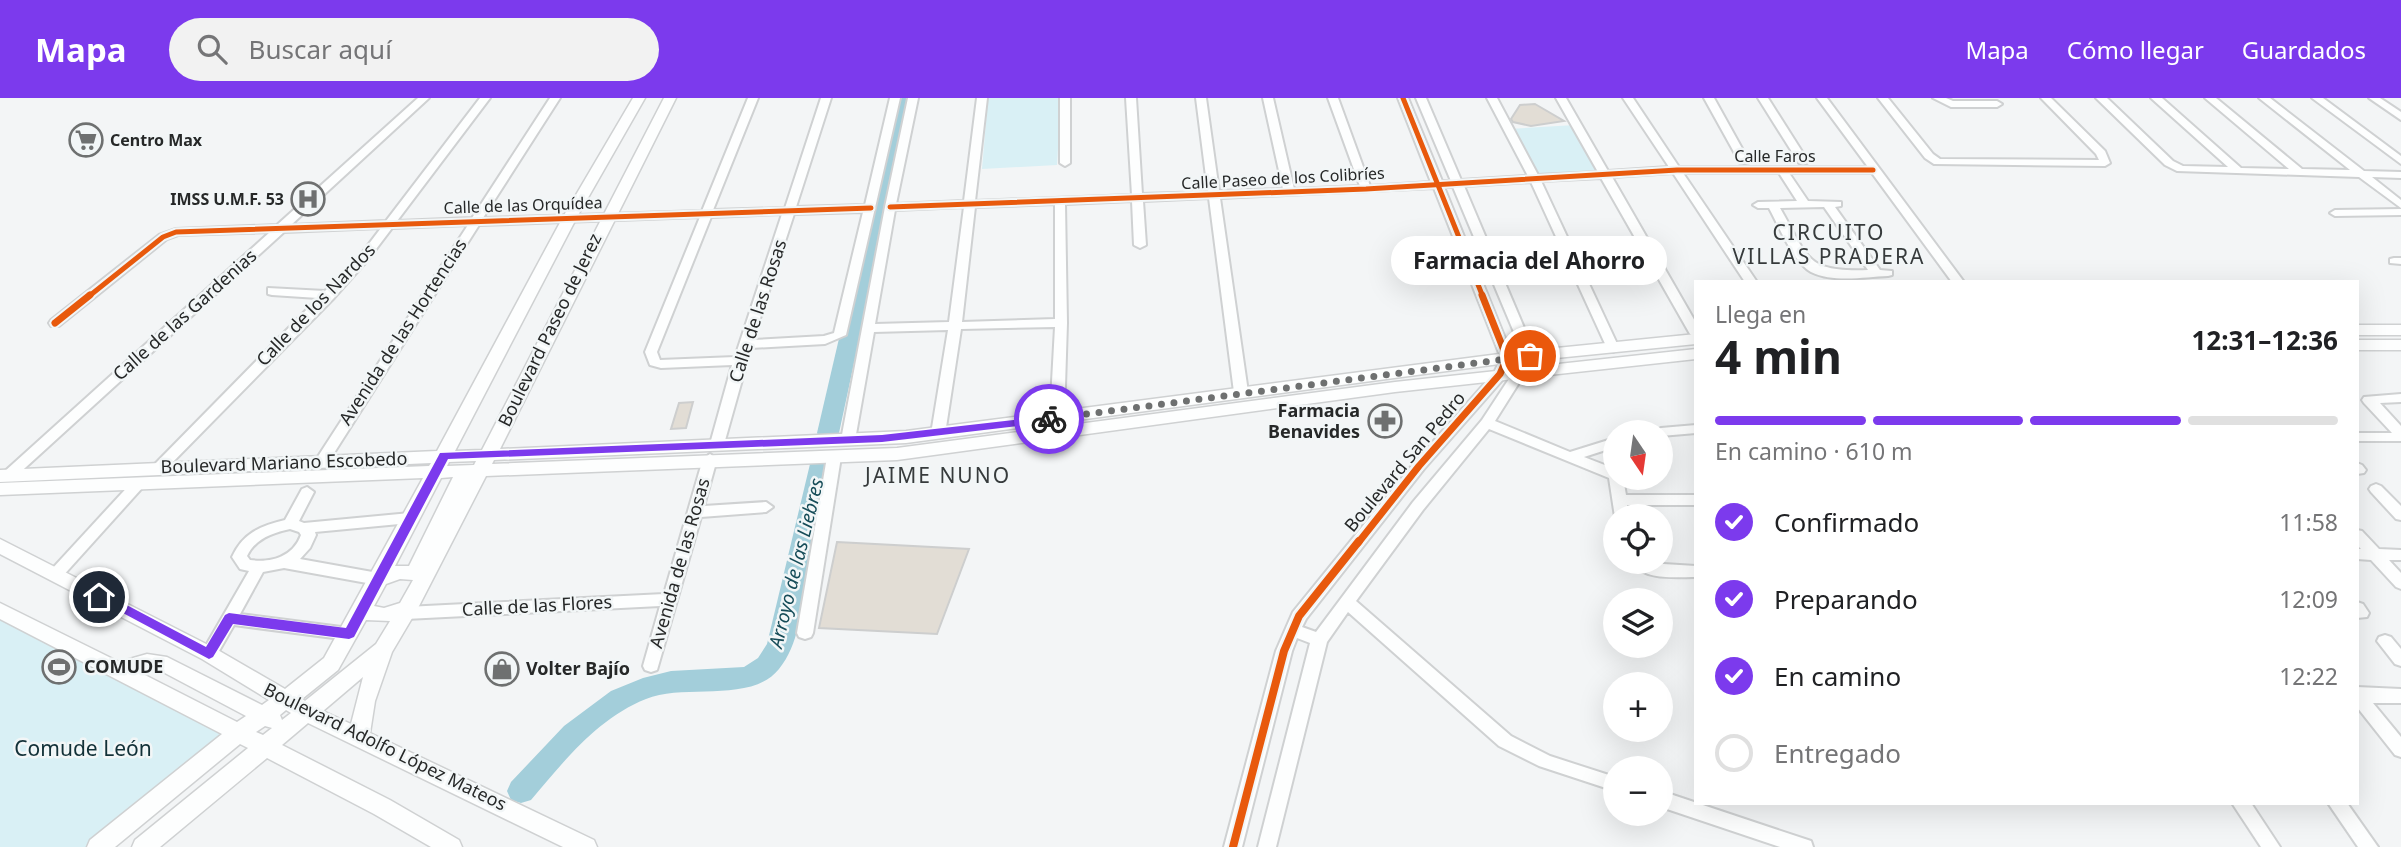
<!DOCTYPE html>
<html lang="es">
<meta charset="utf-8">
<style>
:root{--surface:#fff;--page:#f2f2f2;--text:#202124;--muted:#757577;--line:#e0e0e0;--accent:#7c3aed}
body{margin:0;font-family:"Noto Sans",sans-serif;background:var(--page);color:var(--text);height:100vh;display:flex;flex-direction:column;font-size:26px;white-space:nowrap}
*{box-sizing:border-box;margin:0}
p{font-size:23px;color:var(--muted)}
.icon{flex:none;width:38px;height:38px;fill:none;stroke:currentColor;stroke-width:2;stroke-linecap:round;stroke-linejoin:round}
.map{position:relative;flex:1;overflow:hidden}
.panel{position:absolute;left:1694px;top:182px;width:665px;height:525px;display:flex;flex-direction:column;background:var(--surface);border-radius:0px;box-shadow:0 7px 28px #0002}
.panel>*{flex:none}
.needle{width:46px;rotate:167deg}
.fabs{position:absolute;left:1603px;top:322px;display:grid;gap:14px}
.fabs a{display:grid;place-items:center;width:70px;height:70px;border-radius:50%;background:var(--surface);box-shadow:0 7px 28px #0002;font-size:35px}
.pin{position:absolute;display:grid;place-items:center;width:60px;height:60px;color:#fff;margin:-30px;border:4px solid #fff;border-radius:50%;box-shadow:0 2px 7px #0007}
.courier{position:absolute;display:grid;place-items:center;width:70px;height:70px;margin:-35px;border:5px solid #7c3aed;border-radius:50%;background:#fff;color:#222;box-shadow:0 2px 9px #0007}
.bubble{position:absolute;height:49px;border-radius:24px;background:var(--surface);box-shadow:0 7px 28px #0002;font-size:23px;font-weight:700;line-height:49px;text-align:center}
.summary em{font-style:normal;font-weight:700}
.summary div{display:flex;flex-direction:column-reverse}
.summary{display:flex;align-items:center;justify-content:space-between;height:119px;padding:0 21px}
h1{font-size:46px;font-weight:700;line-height:52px}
.bar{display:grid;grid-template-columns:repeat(4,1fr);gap:10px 7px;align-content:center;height:84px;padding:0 21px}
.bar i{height:9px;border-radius:5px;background:var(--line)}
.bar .selected{background:var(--accent)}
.bar p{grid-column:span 4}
ol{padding:0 21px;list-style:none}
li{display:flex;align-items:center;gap:21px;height:77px}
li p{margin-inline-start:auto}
li .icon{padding:7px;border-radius:50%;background:var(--accent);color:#fff;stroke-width:4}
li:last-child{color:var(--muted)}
li i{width:38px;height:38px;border:4px solid var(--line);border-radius:50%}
header{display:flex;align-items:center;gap:42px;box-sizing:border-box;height:98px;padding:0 35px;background:var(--accent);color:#fff}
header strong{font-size:33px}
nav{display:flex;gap:38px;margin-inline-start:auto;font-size:24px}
.search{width:490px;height:63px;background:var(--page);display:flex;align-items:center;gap:18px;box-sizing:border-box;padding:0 24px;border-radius:38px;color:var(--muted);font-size:26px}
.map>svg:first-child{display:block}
.green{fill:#d9f0f5}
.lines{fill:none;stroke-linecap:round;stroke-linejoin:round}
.river{fill:#a3ceda;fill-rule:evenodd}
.building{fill:#e2ddd5;stroke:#cdcece;stroke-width:2}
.minor-casing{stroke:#cfd1d2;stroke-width:4}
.major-casing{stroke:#cfd1d2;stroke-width:3}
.minor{fill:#fdfefe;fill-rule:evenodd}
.major{fill:#fdfefe;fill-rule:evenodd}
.cycleway-far2-casing{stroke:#f2f6f7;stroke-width:9}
.cycleway-far1-casing{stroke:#f2f6f7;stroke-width:11}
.cycleway-casing{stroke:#f2f6f7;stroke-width:12}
.cycleway-far2{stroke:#e8590c;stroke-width:5}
.cycleway-far1{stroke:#e8590c;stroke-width:7}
.cycleway{stroke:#e8590c;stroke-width:8}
.route{fill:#7c3aed}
.done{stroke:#6e7070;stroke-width:7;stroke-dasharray:0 12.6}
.labels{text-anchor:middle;stroke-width:5;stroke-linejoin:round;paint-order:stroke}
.far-poi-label{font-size:16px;font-weight:bold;fill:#262828;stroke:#f2f6f7;text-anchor:start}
.far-street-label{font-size:16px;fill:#262828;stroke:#f2f6f7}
.street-label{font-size:18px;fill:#262828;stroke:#f2f6f7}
.poi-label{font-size:18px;font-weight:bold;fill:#262828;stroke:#f2f6f7;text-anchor:start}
.water-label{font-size:19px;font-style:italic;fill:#164c58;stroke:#f2f6f7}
.quarter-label{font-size:21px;letter-spacing:2px;fill:#373b3c;stroke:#f2f6f7}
.near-park-label{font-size:21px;fill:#123138;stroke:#f2f6f7}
</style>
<header>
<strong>Mapa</strong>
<div class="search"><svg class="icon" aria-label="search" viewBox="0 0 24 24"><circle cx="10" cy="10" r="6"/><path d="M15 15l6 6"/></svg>Buscar aquí</div>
<nav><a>Mapa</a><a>Cómo llegar</a><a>Guardados</a></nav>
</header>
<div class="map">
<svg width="2401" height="749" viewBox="0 0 2401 749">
<rect width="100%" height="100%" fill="#f3f5f6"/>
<g class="green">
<polygon points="988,0 1061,0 1057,67 982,71"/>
<polygon points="1575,27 1601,75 1537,79 1509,31"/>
<polygon points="0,504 237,633 92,749 0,749"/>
</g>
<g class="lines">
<g class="river">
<polygon points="895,0 911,0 839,335 836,340 820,340 817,335"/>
<path d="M821,358L829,361L832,366C824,404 816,442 807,481C801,511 799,547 779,571C751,606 685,585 646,601C598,620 564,663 531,702L521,705L511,702L507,693L511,684L564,628L611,593L643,580L671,573L744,569L758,560L767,546L810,366L813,361Z"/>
</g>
</g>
<g class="building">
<polygon points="1535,6 1564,23 1531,28 1513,24 1511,21 1520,7"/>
<polygon points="693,304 686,330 671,331 679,305"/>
<polygon points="837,444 969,451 937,536 819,530"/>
</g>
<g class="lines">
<defs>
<g id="minor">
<path d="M418,0H429L291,127L386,123L480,0H490L397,123L472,120L550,0H560L483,120L702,113L748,0H758L713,112L785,110L821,0H831L796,109L865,107L890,0H900L846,237L825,246L751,250L724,346L722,349H712L710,346L732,267L661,270L650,267L645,254L700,119L479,127L327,366H317L315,363L317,360L468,127L392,130L367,163L334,200L164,373H154L152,370L154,367L318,200L272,197L268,196V190L325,193L359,159L381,130L284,134L14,380H4L2,377L4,374L270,134L178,137L167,141L59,228H51L49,225L51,222L159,137L176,131L277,127ZM863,114L834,235L824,238L753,242L794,116ZM782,116L735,259L660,262L657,254L711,119Z"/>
<path d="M908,0H918L896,106L964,103L977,0H987L975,103L1132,97L1126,0H1136L1142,96L1208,94L1196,0H1206L1219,93L1283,91L1263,0H1273L1294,91L1360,88L1328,0H1338L1370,88L1431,84L1398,0H1408L1442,83H1451L1416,0H1426L1461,82L1528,78L1487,0H1497L1538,77L1598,74L1556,0H1566L1608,73L1669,69L1623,0H1633L1679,69H1868L1817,0H1827L1964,184H1952L1872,75H1789L1808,103L1841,104V108L1835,109L1880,172L1892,173V177L1888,178C1865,179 1833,185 1811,174C1793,164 1779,128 1769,110H1758L1753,107L1758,104L1797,103L1779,75H1683L1757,184H1745L1673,75L1612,79L1696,225V240L1690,236L1601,80L1541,83L1619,250L1613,254L1607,250L1531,84L1464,88L1536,258L1495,323L1570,354L1615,340V349L1584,359L1615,371V380H1623L1626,397H1696V407H1627L1629,418L1615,419L1609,380L1489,331L1423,412L1356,503L1511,638L1550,658L1615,679V693L1539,668L1499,648L1348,514L1327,544L1276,749H1258L1310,545L1297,540L1292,553L1242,749H1224L1276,553L1293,514L1414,365L1494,275L1501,260L1434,90L1220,100L1248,294L1241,298L1234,294L1209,100L1143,103L1146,147L1140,150L1134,147L1132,103L1065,106L1067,225L1064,320L1062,323L1057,324L1050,320L1055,229L961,231L945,336L938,340L931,336L948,232L874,234L855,342L848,346L841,342L885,109ZM1444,89H1453L1524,258L1482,322L1413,404L1316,534L1302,529L1306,521L1424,371L1505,279L1513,260ZM1055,106V221L962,224L975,109ZM964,109L949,224L875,226L895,112ZM1824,109L1868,172C1804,174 1809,160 1780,110Z"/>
<polygon points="1060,0 1070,0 1070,65 1065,68 1060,65"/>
<polygon points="1704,0 1714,0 1749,63 1748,65 1740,65 1739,63"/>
<polygon points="1758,0 1768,0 1808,63 1807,65 1799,65"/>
<polygon points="1878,0 1888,0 1933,56 1940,61 2099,62 2096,56 2041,0 2051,0 2105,53 2110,65 2105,68 1934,66 1925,60"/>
<polygon points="1933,0 1946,0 1953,3 1997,3 2002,6 1997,9 1951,9"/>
<polygon points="2096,0 2107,0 2173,63 2183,68 2228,69 2151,0 2162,0 2241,70 2289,71 2205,0 2216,0 2302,71 2350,72 2259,0 2270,0 2364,73 2401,74 2401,80 2372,79 2401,102 2401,110 2359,79 2177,73 2165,67"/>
<polygon points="2312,0 2323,0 2401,58 2401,66"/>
<polygon points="2369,0 2380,0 2401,14 2401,22"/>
<polygon points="2401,111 2401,117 2335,118 2330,115 2335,112"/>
<polygon points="2394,160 2401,160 2401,166 2390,165 2390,161"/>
<polygon points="2401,296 2401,304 2380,305 2401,328 2401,343 2357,343 2357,335 2392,335 2364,305 2362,302 2364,299"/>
<polygon points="1696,327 1696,335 1661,338 1661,334 1654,334 1661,330"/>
<polygon points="834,354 841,359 813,535 811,539 805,541 799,539 797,535 827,359"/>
<polygon points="710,356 717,361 704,408 766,404 773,409 766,414 701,419 657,572 651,574 645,572 643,568 660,508 406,521 400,519 398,515 400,511 406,509 664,496 703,361"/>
<polygon points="2357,365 2362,367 2366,372 2364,375 2357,376"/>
<polygon points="138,381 145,386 143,389 61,480 51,480 48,476 51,472 133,383"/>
<polygon points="2376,386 2381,388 2401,408 2401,422 2396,421 2371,394 2369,391 2371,388"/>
<path d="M307,389L314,394L299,423L304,425L410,415L417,420L410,425L315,434L316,437L310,450L300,461L378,475L383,477L386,481L383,485L378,487L284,470L263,474L240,516L349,530L355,532L357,536L355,540L349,542L234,527L215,560L209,562L203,560L201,556L249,473L240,471L232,459C243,435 260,428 285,422L302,391ZM290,431L299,434L301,437C293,459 271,465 250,462L247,458C255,441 272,435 290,431Z"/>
<polygon points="2357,432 2362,433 2379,451 2401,452 2401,462 2389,462 2401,475 2401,491 2396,489 2371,462 2357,461 2357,451 2361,451 2357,447"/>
<path d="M1631,464L1696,468V479C1675,479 1645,483 1631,464Z"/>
<polygon points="2357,504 2363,506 2369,515 2367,519 2357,520"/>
<polygon points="2385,537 2391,539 2401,551 2401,568 2395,566 2377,543 2379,539"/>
<polygon points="2357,589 2401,591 2401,605 2373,605 2401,639 2401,659 2395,657 2357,609"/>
<polygon points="1661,693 1811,743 1813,749 1780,749 1661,709"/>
<polygon points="2232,705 2251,705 2280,749 2261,749"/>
<polygon points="2328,705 2347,705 2378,749 2358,749"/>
</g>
<g id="major">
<path d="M633,0H645L577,119L455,353L482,352L664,0H676L500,351L906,333L1507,255L1696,236V246L1507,265L906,345L494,362L492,366L897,350L1395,284L1696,251V261L1395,294L897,362L486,378L418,510L392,554L375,603L370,635L594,742L597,749H563L308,625L282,647L390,702L459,742L462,749H431L374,716L267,660L160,749H132L135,742L248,650L240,646L115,749H87L90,742L222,636L0,521V505L119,564L147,556L167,559L262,607L269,602L202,561L0,456V441L216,551L285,591L324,560L423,380L0,397V385L429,368L431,365L0,384V372L437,353L563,119ZM476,363L474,367L447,368L449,364ZM453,379L409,468H395L441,380ZM400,481L413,482L400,505L384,510L374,508L386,486ZM366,522L390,523L376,546L305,603L302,601L338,572ZM147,572L163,574L246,618L237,624L139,574ZM363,579L351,626L323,613ZM286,612L291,615L282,622L280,617ZM265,628L272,630L263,637L256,634Z"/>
<rect x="2357" y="227" width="44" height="10"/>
<rect x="2357" y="242" width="44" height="10"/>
</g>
</defs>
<use href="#minor" class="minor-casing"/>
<use href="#major" class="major-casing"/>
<use href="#minor" class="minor"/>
<use href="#major" class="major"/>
<defs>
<g id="cycleway-far2">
<polyline points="1403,0 1483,199"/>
<polyline points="890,109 1366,91 1677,72 1873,72"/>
<polyline points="88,199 163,139 176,134 871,110"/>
</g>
<g id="cycleway-far1">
<polyline points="55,225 90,197"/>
<polyline points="1358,445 1419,368 1500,276 1507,260 1482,197"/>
</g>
<polyline id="cycleway" points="1233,749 1284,553 1299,518 1359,443"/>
</defs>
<use href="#cycleway-far2" class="cycleway-far2-casing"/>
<use href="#cycleway-far1" class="cycleway-far1-casing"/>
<use href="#cycleway" class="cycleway-casing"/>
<use href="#cycleway-far2" class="cycleway-far2"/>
<use href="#cycleway-far1" class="cycleway-far1"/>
<use href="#cycleway" class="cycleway"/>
</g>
<polygon class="route" points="1049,318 1054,321 1053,324 882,344 448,361 354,539 349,541 233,526 213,559 209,561 93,499 99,494 104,495 206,549 225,517 229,515 346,530 440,355 882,337"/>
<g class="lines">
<polyline class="done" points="1049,321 1530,258"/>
</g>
<defs>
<symbol id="supermarket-ring" viewBox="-11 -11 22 22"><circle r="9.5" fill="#f2f6f7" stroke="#6e7070" stroke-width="1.5"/><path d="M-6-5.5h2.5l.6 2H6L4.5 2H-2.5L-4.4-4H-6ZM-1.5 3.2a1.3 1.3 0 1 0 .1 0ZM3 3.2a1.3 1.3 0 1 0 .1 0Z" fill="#6e7070"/></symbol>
<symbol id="hospital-ring" viewBox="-11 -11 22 22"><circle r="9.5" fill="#f2f6f7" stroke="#6e7070" stroke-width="1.5"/><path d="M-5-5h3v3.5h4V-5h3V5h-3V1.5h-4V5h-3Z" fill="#6e7070"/></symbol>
<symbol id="pharmacy-ring" viewBox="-11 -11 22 22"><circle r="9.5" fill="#f2f6f7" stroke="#6e7070" stroke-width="1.5"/><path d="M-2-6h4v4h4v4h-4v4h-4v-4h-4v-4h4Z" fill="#6e7070"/></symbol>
<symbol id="stadium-ring" viewBox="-11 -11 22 22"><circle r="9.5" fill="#f2f6f7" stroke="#6e7070" stroke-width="1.5"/><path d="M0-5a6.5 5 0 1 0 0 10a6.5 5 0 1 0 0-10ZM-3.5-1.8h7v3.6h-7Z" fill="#6e7070"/></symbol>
<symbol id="shop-ring" viewBox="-11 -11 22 22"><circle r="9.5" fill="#f2f6f7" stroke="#6e7070" stroke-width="1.5"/><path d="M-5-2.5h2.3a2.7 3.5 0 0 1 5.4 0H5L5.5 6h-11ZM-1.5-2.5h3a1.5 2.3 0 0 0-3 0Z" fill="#6e7070"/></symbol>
</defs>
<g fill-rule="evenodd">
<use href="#supermarket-ring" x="67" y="23" width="38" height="38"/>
<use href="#hospital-ring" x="289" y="82" width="38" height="38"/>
<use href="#pharmacy-ring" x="1366" y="304" width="38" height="38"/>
<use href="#stadium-ring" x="40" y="550" width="38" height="38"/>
<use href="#shop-ring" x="483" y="552" width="38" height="38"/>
</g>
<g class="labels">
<g class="far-poi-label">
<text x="110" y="48">Centro Max</text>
<text x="284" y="107" text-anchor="end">IMSS U.M.F. 53</text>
</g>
<g class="far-street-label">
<text x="1775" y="64">Calle Faros</text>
<text transform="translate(1283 80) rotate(-3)" y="6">Calle Paseo de los Colibríes</text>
<text transform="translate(523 107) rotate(-2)" y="6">Calle de las Orquídea</text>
</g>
<g class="street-label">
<text transform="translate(316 207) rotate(-46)" y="6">Calle de los Nardos</text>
<text transform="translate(758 213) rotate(-72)" y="6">Calle de las Rosas</text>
<text transform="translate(185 217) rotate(-42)" y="6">Calle de las Gardenias</text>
<text transform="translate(550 232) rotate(-64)" y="6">Boulevard Paseo de Jerez</text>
<text transform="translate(403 234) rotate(-57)" y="6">Avenida de las Hortencias</text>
<text transform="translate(1405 364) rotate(-50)" y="6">Boulevard San Pedro</text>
<text transform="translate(284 365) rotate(-2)" y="6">Boulevard Mariano Escobedo</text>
<text transform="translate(680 465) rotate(-74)" y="6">Avenida de las Rosas</text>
<text transform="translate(537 508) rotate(-3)" y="6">Calle de las Flores</text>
<text transform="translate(385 649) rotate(26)" y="6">Boulevard Adolfo López Mateos</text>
</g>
<g class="poi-label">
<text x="1360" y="319" text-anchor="end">Farmacia<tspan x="1360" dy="21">Benavides</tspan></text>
<text x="84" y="575">COMUDE</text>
<text x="526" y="577">Volter Bajío</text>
</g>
<g class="water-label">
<text transform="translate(796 465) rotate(-76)" y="7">Arroyo de las Liebres</text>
</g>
<g class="quarter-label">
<text x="1829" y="142">CIRCUITO<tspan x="1829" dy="24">VILLAS PRADERA</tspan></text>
<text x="938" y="385">JAIME NUNO</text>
</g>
<g class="near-park-label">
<text x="83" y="658">Comude León</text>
</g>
</g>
</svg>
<div class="fabs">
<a><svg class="needle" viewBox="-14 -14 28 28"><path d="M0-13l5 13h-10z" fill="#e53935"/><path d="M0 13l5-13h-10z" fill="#757577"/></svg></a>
<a><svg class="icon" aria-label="locate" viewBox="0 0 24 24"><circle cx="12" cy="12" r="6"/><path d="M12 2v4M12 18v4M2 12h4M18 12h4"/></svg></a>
<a><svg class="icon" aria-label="layers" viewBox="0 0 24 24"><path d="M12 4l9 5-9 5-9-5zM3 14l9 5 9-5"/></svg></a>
<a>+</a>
<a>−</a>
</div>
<div class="pin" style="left:1530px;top:258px;background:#ea580c"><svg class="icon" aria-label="bag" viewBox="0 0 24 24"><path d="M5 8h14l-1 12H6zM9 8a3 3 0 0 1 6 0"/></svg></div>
<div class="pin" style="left:99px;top:499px;background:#1f2937"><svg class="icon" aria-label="home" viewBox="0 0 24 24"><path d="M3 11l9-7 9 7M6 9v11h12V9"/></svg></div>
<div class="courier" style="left:1049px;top:321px"><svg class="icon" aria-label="bike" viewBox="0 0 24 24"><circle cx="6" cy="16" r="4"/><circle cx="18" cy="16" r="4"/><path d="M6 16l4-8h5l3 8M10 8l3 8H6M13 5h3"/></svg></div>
<div class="bubble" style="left:1391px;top:138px;width:276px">Farmacia del Ahorro</div>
<section class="panel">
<div class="summary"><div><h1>4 min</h1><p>Llega en</p></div><em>12:31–12:36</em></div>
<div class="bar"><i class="selected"></i><i class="selected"></i><i class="selected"></i><i></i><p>En camino · 610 m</p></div>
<ol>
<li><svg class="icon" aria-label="check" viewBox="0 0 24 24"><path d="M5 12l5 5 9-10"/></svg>Confirmado<p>11:58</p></li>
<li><svg class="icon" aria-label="check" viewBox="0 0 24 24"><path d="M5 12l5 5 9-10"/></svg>Preparando<p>12:09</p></li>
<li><svg class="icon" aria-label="check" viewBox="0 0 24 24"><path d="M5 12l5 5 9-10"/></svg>En camino<p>12:22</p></li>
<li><i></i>Entregado</li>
</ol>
</section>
</div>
